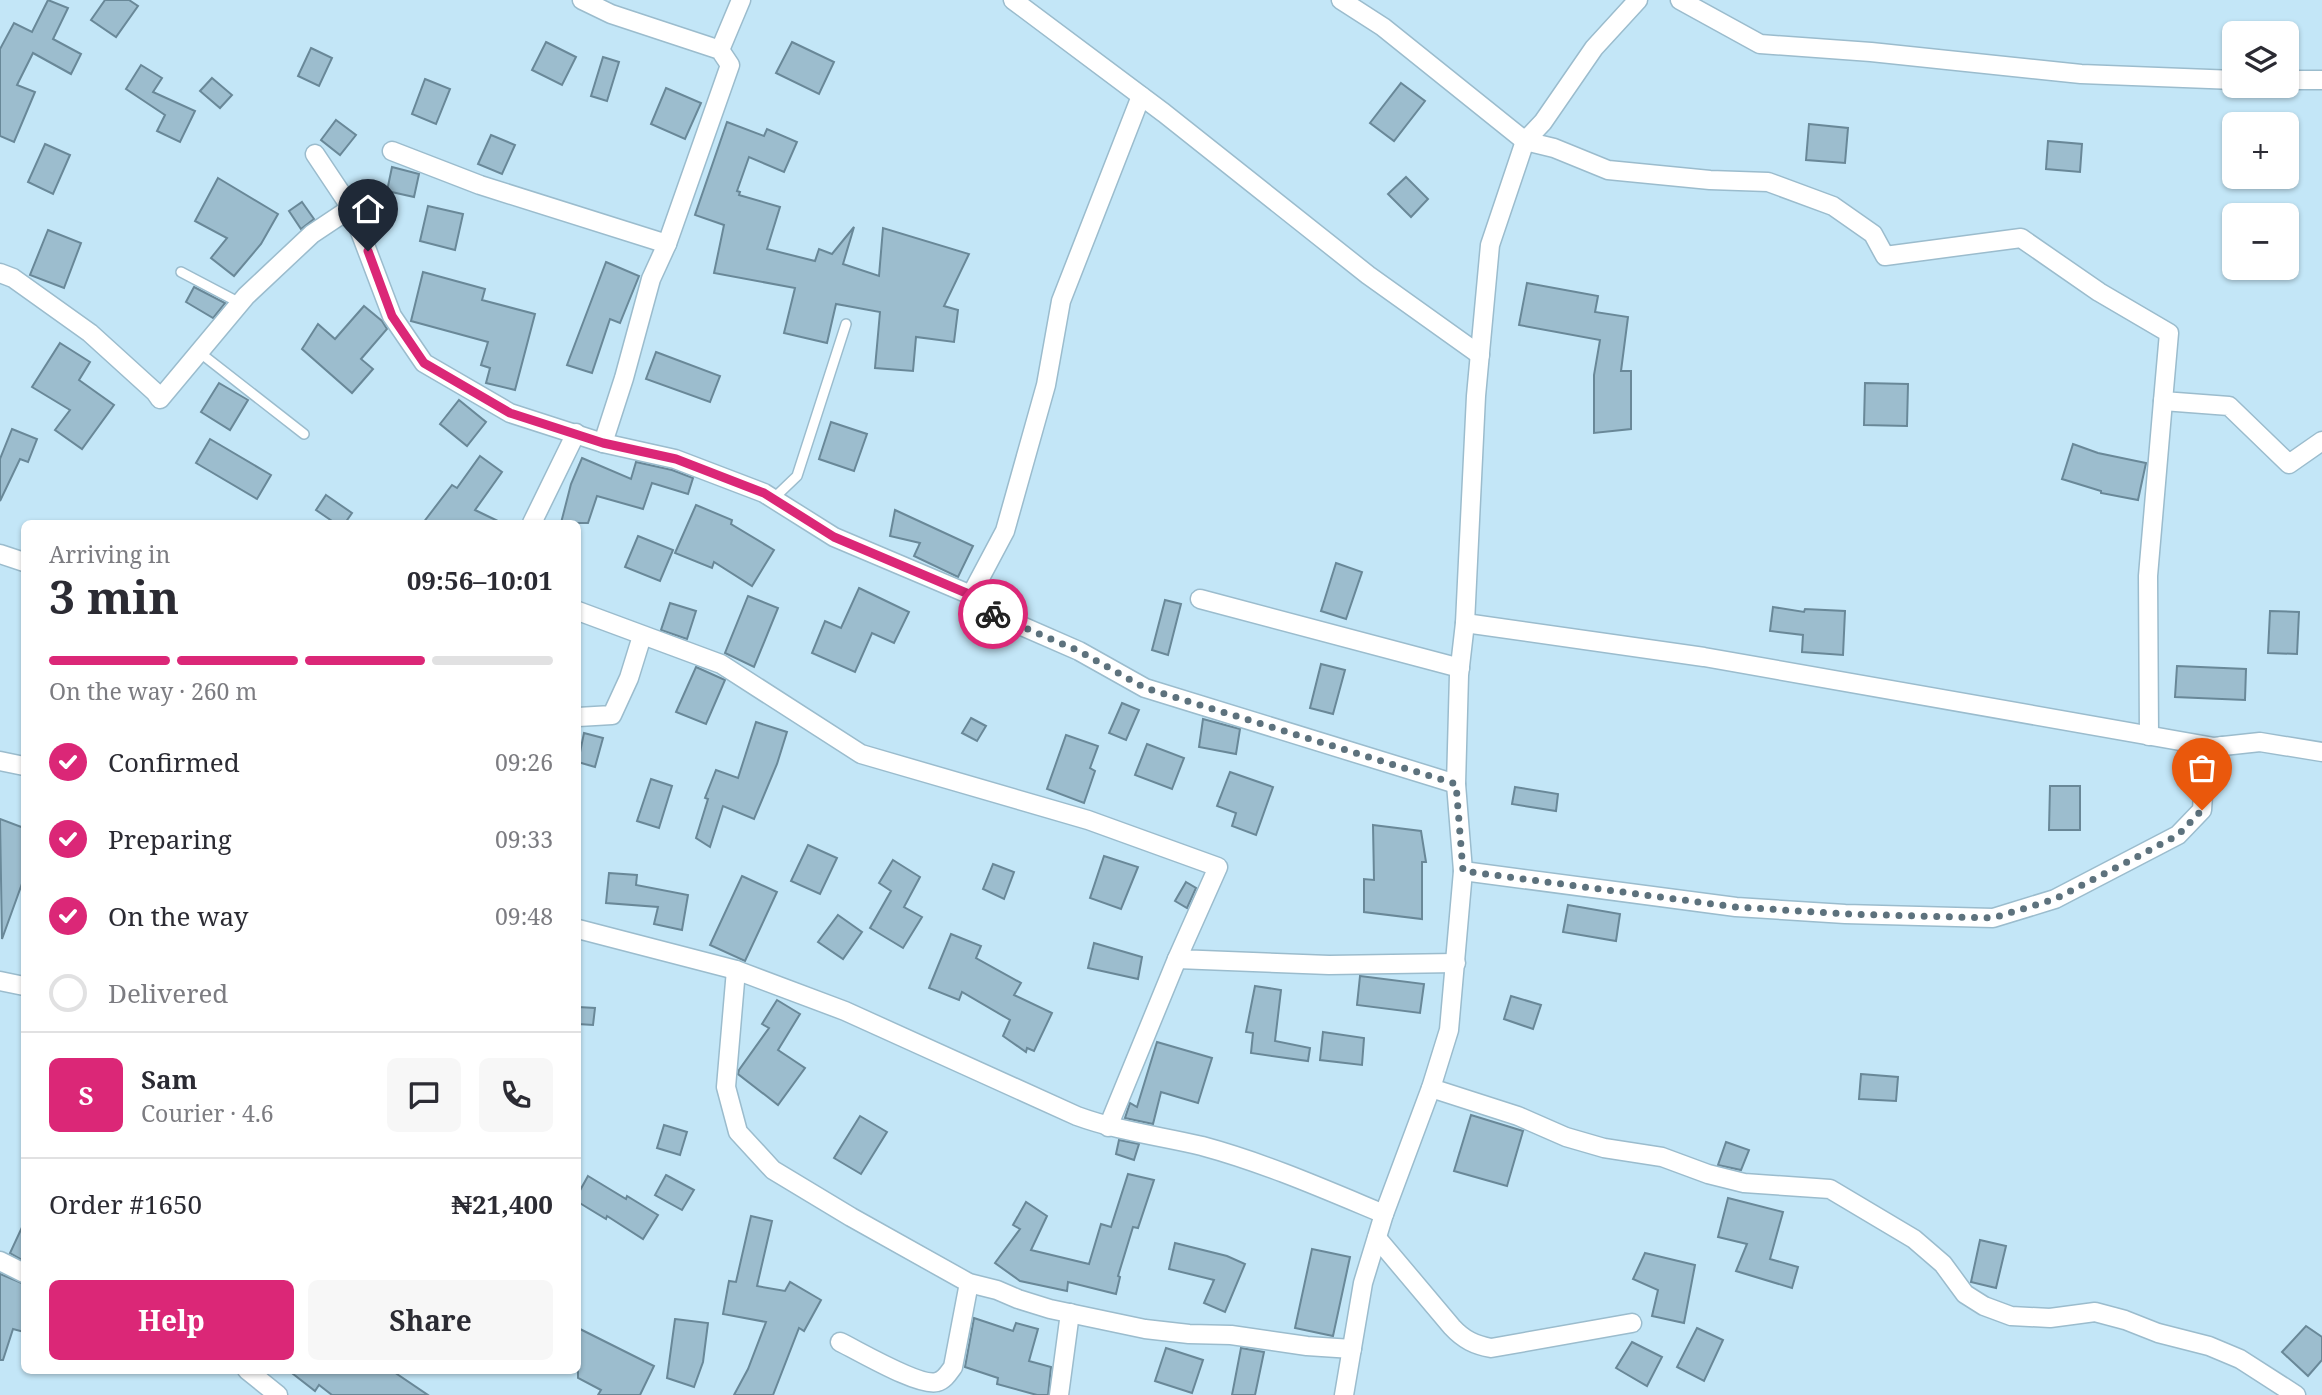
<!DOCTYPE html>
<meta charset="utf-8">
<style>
:root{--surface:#fff;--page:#f7f7f7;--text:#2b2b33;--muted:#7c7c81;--line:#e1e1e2;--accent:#db2777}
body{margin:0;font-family:"Noto Serif",serif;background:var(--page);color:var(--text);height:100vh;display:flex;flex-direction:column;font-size:26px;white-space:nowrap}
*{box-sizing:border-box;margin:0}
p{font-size:23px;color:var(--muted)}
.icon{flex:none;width:38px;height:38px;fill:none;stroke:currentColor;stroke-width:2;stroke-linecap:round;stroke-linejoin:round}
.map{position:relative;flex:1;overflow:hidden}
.drawer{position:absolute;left:21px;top:520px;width:560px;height:854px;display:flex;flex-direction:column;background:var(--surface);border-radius:10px;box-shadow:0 2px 5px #0004}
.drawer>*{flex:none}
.fabs{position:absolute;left:2222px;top:21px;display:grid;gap:14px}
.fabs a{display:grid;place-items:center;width:77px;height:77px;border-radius:10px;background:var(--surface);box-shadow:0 2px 5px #0004;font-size:35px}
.pin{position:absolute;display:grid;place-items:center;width:60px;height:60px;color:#fff;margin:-72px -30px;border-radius:50% 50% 50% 0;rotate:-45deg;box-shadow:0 0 7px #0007}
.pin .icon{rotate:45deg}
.courier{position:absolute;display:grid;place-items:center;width:70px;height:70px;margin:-35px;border:5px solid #db2777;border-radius:50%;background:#fff;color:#222;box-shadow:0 2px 9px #0007}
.overview em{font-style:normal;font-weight:700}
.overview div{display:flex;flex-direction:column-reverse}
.overview{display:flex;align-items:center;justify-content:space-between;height:119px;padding:0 28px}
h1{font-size:46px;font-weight:700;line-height:52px}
.bar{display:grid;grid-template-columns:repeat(4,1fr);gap:10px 7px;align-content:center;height:84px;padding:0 28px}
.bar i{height:9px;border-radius:5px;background:var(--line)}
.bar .current{background:var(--accent)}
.bar p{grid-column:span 4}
.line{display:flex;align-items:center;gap:18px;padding:0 28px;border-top:2px solid var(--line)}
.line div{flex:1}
.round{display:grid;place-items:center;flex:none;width:74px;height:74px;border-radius:10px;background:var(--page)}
ol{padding:0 28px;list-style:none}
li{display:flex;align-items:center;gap:21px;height:77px}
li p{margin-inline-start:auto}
li .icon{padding:7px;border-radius:50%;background:var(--accent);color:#fff;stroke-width:4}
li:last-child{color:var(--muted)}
li i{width:38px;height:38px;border:4px solid var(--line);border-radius:50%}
.button{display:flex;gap:14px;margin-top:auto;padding:14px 28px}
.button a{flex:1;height:80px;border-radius:10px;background:var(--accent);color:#fff;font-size:28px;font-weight:700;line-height:80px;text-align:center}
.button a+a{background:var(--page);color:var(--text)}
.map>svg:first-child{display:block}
.building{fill:#9cbdce;stroke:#698898;stroke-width:2}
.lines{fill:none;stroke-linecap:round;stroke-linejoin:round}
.lane-casing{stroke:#9bbccd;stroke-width:12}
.street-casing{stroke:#9bbccd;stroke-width:21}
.lane{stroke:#fff;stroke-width:9}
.street{stroke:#fff;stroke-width:18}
.done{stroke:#5d727d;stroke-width:7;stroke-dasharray:0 12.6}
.route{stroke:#db2777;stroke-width:9}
</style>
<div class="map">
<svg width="2322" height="1395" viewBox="0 0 2322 1395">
<rect width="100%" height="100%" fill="#c3e6f7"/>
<g class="building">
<polygon points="48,0 68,8 53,39 81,54 71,74 33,53 17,85 35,92 14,142 0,136 0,49 14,23 32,32"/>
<polygon points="105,0 129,0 138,6 116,37 91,20"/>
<polygon points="546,42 576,57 562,85 532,70"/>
<polygon points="792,42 834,62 819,94 776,73"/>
<polygon points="311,48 332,58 319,86 298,76"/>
<polygon points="603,57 619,62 607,101 591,96"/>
<polygon points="141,65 162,78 153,92 195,111 180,142 157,131 165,115 126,89"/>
<polygon points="212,78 232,95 220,108 200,91"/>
<polygon points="425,79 450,89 436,124 412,114"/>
<polygon points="1401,83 1425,101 1394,141 1370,123"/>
<polygon points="666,88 701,103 685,139 651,124"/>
<polygon points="336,120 356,135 340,155 321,140"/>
<polygon points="727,122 764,136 767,129 797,142 784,172 749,157 737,191 740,192 739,195 780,207 767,249 815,261 819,249 832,254 854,227 843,264 879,276 883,228 969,254 944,306 958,310 954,342 916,337 913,371 875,368 880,312 836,304 827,343 784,333 795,288 714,273 724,225 695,215"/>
<polygon points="1809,124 1848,128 1845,163 1806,160"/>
<polygon points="491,135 515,145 502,174 478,164"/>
<polygon points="2048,141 2082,144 2080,172 2046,169"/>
<polygon points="45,144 70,155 53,194 28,182"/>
<polygon points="392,167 419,174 414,197 387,191"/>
<polygon points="1406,177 1428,199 1411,217 1388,194"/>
<polygon points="218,178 278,214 261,244 234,276 211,258 227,238 195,221"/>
<polygon points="302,202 314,219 301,229 289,211"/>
<polygon points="428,206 463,214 455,250 420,241"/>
<polygon points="48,230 81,243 64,288 30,275"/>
<polygon points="606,262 639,276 620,323 610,319 592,373 567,365"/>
<polygon points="423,272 485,289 482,300 535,314 515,390 486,383 490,368 481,365 488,342 411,321"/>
<polygon points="1527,283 1598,296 1595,312 1628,317 1621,371 1631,371 1631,429 1594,433 1594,375 1600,340 1519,325"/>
<polygon points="194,287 225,303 213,318 186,302"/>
<polygon points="364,306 382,321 387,329 361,359 373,369 352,393 302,349 318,324 335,339"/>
<polygon points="60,343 90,362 79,380 114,405 82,449 55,430 70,410 32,387"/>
<polygon points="656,352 720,376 710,402 646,379"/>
<polygon points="219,383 248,400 230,430 201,412"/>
<polygon points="1865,383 1908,384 1907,426 1864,425"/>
<polygon points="459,400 486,422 467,446 440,424"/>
<polygon points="831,422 867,434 854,471 819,459"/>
<polygon points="12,429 37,439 28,462 20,459 0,501 0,459"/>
<polygon points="210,439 271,475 257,499 196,463"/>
<polygon points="2073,444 2098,453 2146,463 2138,500 2101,493 2101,491 2062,479"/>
<polygon points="480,456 502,472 475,510 502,523 423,523 452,485 457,488"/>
<polygon points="582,458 631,479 636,462 672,470 693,478 688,494 652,483 643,509 597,496 588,523 561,523 571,484"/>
<polygon points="326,495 352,513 345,523 335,523 316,510"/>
<polygon points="696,505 732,520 731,524 774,550 752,586 714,562 712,568 675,553"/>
<polygon points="895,510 973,546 958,577 914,556 920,543 890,536"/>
<polygon points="638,536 673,550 660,581 625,567"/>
<polygon points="1336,563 1362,572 1346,619 1321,611"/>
<polygon points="859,588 909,612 894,643 872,633 855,672 812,653 825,621 841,628"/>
<polygon points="748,596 778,608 754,667 725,653"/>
<polygon points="1165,600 1181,604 1168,655 1152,650"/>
<polygon points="670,603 696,611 687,639 661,630"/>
<polygon points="1773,607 1804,612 1805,609 1845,611 1843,655 1802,652 1803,635 1770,631"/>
<polygon points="2270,611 2299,612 2297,654 2268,653"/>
<polygon points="1321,664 1345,670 1333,714 1310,708"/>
<polygon points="2177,666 2246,669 2245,700 2175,697"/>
<polygon points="696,667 725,680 706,724 676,712"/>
<polygon points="1122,703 1139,710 1126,740 1109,733"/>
<polygon points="971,718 986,726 977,741 962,733"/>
<polygon points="1203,719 1240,729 1236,754 1199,747"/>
<polygon points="756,722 787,732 777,764 754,819 723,806 710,847 696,838 708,799 705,798 716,770 738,778"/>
<polygon points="584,733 603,738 595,767 578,762"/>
<polygon points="1066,735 1098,746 1090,768 1095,771 1084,803 1047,789"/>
<polygon points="1147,744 1184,758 1172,789 1135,775"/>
<polygon points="1230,772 1273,787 1256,835 1232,826 1236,813 1217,806"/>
<polygon points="651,779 672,786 659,828 637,821"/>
<polygon points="2050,786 2080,786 2080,830 2049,830"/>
<polygon points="1515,787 1558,794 1556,811 1512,804"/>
<polygon points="0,819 24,828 24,878 2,939"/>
<polygon points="1373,825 1421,831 1426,862 1422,862 1422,919 1364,912 1364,879 1374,880"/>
<polygon points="808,845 837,858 820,894 791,881"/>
<polygon points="1104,856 1138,867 1121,909 1090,898"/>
<polygon points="893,860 920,877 904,907 922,917 903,948 870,928 891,891 879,883"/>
<polygon points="993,864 1014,872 1004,899 983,889"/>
<polygon points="609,873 637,875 636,885 688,895 682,930 654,924 658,907 606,903"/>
<polygon points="742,876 777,892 745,961 710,945"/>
<polygon points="1186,882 1196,888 1187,908 1175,901"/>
<polygon points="1568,905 1620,914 1616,941 1563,932"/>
<polygon points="838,915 862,932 843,959 818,942"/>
<polygon points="951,934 981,946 976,958 1021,983 1014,995 1052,1013 1034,1051 1027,1048 1026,1052 1003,1036 1010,1020 962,992 959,1000 929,988"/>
<polygon points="1094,943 1142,957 1138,979 1088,968"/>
<polygon points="1360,976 1424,984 1420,1013 1357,1005"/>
<polygon points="1255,986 1281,990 1275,1041 1310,1048 1308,1061 1251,1053 1253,1033 1246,1032"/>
<polygon points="1511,996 1541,1005 1533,1029 1504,1019"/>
<polygon points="777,1000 800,1014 778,1050 805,1068 778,1105 738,1074 739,1070 769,1028 762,1024"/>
<polygon points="578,1007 595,1008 593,1025 578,1024"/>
<polygon points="1323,1032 1364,1038 1362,1065 1320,1060"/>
<polygon points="1157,1042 1212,1058 1198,1103 1161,1092 1153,1124 1125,1118 1130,1103 1137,1107"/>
<polygon points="1861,1074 1898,1077 1896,1101 1859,1099"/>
<polygon points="1471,1115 1523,1131 1507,1186 1454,1171"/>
<polygon points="860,1116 887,1132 861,1174 834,1158"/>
<polygon points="664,1125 687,1132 680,1155 657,1148"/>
<polygon points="1119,1140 1139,1144 1134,1160 1116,1154"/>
<polygon points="1726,1142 1749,1150 1741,1170 1718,1165"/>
<polygon points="1128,1174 1154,1180 1138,1228 1133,1227 1118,1276 1120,1277 1116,1294 1068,1282 1067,1291 1020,1281 995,1263 1020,1229 1013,1225 1026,1202 1047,1216 1031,1250 1089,1264 1101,1224 1111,1227"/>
<polygon points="666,1175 694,1190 682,1210 655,1195"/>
<polygon points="588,1176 626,1199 627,1196 658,1215 643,1239 607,1216 606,1219 578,1202 578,1194"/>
<polygon points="1728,1198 1783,1212 1770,1259 1798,1267 1792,1288 1736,1271 1747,1244 1718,1237"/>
<polygon points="751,1216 772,1221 757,1286 785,1291 790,1282 821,1300 804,1331 799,1328 773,1395 734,1395 748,1369 766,1322 723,1314 729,1281 736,1282"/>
<polygon points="24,1223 24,1261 10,1253"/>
<polygon points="1980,1240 2006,1246 1996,1288 1971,1282"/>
<polygon points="1175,1243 1227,1256 1245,1264 1225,1312 1204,1303 1214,1280 1169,1269"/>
<polygon points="1312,1249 1350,1257 1333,1336 1295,1328"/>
<polygon points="1645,1253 1695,1265 1684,1323 1652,1316 1658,1290 1633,1279"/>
<polygon points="0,1274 24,1284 24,1332 13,1329 3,1360 0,1360"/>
<polygon points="974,1318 1013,1331 1016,1323 1038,1329 1029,1361 1051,1367 1048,1395 1037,1395 997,1384 998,1378 965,1367"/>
<polygon points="675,1319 708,1323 703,1362 694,1387 667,1378"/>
<polygon points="2306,1326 2322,1337 2322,1360 2308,1376 2282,1352"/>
<polygon points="578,1328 654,1366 640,1395 598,1395 601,1390 578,1378"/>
<polygon points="1697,1328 1723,1340 1704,1381 1677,1367"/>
<polygon points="1632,1342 1662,1357 1647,1386 1616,1368"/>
<polygon points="1166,1348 1203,1360 1192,1393 1155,1381"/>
<polygon points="1241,1348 1264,1352 1255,1395 1232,1395"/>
<polygon points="288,1370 391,1370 428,1395 332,1395 319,1385 315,1391"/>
</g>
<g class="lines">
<defs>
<g id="lane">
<polyline points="181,272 240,303"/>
<polyline points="199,352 304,434"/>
<polyline points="773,499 797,476 846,324"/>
</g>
<g id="street">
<polyline points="582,0 611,14 720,50 730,65 667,244 651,279 624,378 603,443"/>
<polyline points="1013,0 1164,113 1368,275 1480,355"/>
<polyline points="1341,0 1383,27 1525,141 1554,148 1608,170 1710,180 1768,182 1833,206 1873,234 1885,256 2021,238 2099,292 2169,333 2163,401 2229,406 2289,464 2322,441"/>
<polyline points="1680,0 1760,44 1871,52 2081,74 2235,80"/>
<polyline points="720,50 741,0"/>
<polyline points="2287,80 2322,80"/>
<polyline points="392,151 480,185 667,244"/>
<polyline points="315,154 351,208 392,316 424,363 510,413 603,443 675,459 764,493 834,537 971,595 985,610 1079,651 1145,688 1456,784"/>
<polyline points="0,273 13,278 90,333 155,392 160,399 246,296 312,234 351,208"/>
<polyline points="532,523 576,433"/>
<polyline points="0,554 24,562"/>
<polyline points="971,595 1005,531 1046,385 1061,301 1141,96"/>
<polyline points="1200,599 1460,668"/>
<polyline points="578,611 721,664 861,754 1088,820 1218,867 1177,959 1329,965 1456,963"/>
<polyline points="1465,623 1704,657 2214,747 2260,742 2322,752"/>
<polyline points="578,717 612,715 629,678 642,636"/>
<polyline points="2149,736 2148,576 2163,401"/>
<polyline points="0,761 24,766"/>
<polyline points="1463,871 1736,907 1845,914 1993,918 2055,899 2178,835 2202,810 2204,779 2222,746"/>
<path d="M578,929L736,970L845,1011L1077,1116C1118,1131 1160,1136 1202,1146C1265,1163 1324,1189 1384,1214"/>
<polyline points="736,970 726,1087 738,1132 773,1170 851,1217 969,1283 997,1290 1018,1299 1050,1309 1145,1329 1189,1334 1231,1335 1307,1346 1352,1349"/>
<polyline points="0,981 24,986"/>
<polyline points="1431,1088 1518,1116 1566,1137 1604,1148 1662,1157 1708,1174 1744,1183 1830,1189 1914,1239 1943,1264 1965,1294 1984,1306 2011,1316 2050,1318 2095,1312 2125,1320 2158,1333 2209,1346 2240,1359 2296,1395"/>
<polyline points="1108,1127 1177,959"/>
<path d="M1377,1238L1452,1327C1464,1340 1475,1345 1491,1348L1632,1323"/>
<polyline points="0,1261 24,1273"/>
<path d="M840,1342C859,1351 919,1387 937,1382C945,1380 949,1372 953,1367L969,1283"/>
<polyline points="247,1370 278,1395"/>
<polyline points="1059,1395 1070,1313"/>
<polyline points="1344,1395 1363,1283 1384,1214 1431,1088 1449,1030 1463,871 1456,784 1459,675 1465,623 1476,396 1490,245 1525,141 1543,122 1594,48 1638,0"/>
</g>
</defs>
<use href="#lane" class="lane-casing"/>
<use href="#street" class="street-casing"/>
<use href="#lane" class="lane"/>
<use href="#street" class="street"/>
</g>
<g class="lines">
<polyline class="done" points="993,614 1079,651 1145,688 1456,784 1463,871 1736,907 1846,914 1993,918 2055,899 2135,858 2178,835 2202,810"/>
<polyline class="route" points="368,251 392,316 424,363 510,413 603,443 676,459 764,493 834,537 971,595 985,610 993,614"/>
</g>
</svg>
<div class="fabs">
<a><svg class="icon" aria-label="layers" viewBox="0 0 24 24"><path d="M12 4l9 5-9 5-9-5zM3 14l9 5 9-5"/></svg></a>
<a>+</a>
<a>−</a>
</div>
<div class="pin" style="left:2202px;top:810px;background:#ea580c"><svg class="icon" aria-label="bag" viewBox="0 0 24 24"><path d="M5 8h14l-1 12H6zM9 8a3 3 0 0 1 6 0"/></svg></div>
<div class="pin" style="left:368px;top:251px;background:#1f2937"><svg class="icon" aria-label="home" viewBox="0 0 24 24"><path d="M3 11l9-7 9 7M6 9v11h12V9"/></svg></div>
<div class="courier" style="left:993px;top:614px"><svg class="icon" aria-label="bike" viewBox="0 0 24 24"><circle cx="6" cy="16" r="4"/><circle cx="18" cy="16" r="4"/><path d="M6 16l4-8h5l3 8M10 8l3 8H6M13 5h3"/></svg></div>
<section class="drawer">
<div class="overview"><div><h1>3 min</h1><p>Arriving in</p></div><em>09:56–10:01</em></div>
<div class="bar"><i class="current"></i><i class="current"></i><i class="current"></i><i></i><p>On the way · 260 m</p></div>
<ol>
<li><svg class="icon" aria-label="check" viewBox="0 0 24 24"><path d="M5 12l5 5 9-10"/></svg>Confirmed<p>09:26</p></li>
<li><svg class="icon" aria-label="check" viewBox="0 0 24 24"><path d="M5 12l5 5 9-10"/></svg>Preparing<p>09:33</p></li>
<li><svg class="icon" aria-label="check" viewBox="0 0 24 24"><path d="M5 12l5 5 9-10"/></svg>On the way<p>09:48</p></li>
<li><i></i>Delivered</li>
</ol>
<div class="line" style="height:126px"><b class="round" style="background:var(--accent);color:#fff">S</b><div><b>Sam</b><p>Courier · 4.6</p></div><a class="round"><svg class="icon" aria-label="chat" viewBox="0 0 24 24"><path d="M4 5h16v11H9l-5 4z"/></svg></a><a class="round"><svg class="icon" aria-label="phone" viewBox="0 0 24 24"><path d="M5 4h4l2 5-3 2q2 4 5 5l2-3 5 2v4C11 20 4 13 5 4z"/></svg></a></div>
<div class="line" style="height:91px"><div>Order #1650</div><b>₦21,400</b></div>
<div class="button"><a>Help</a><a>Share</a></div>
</section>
</div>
